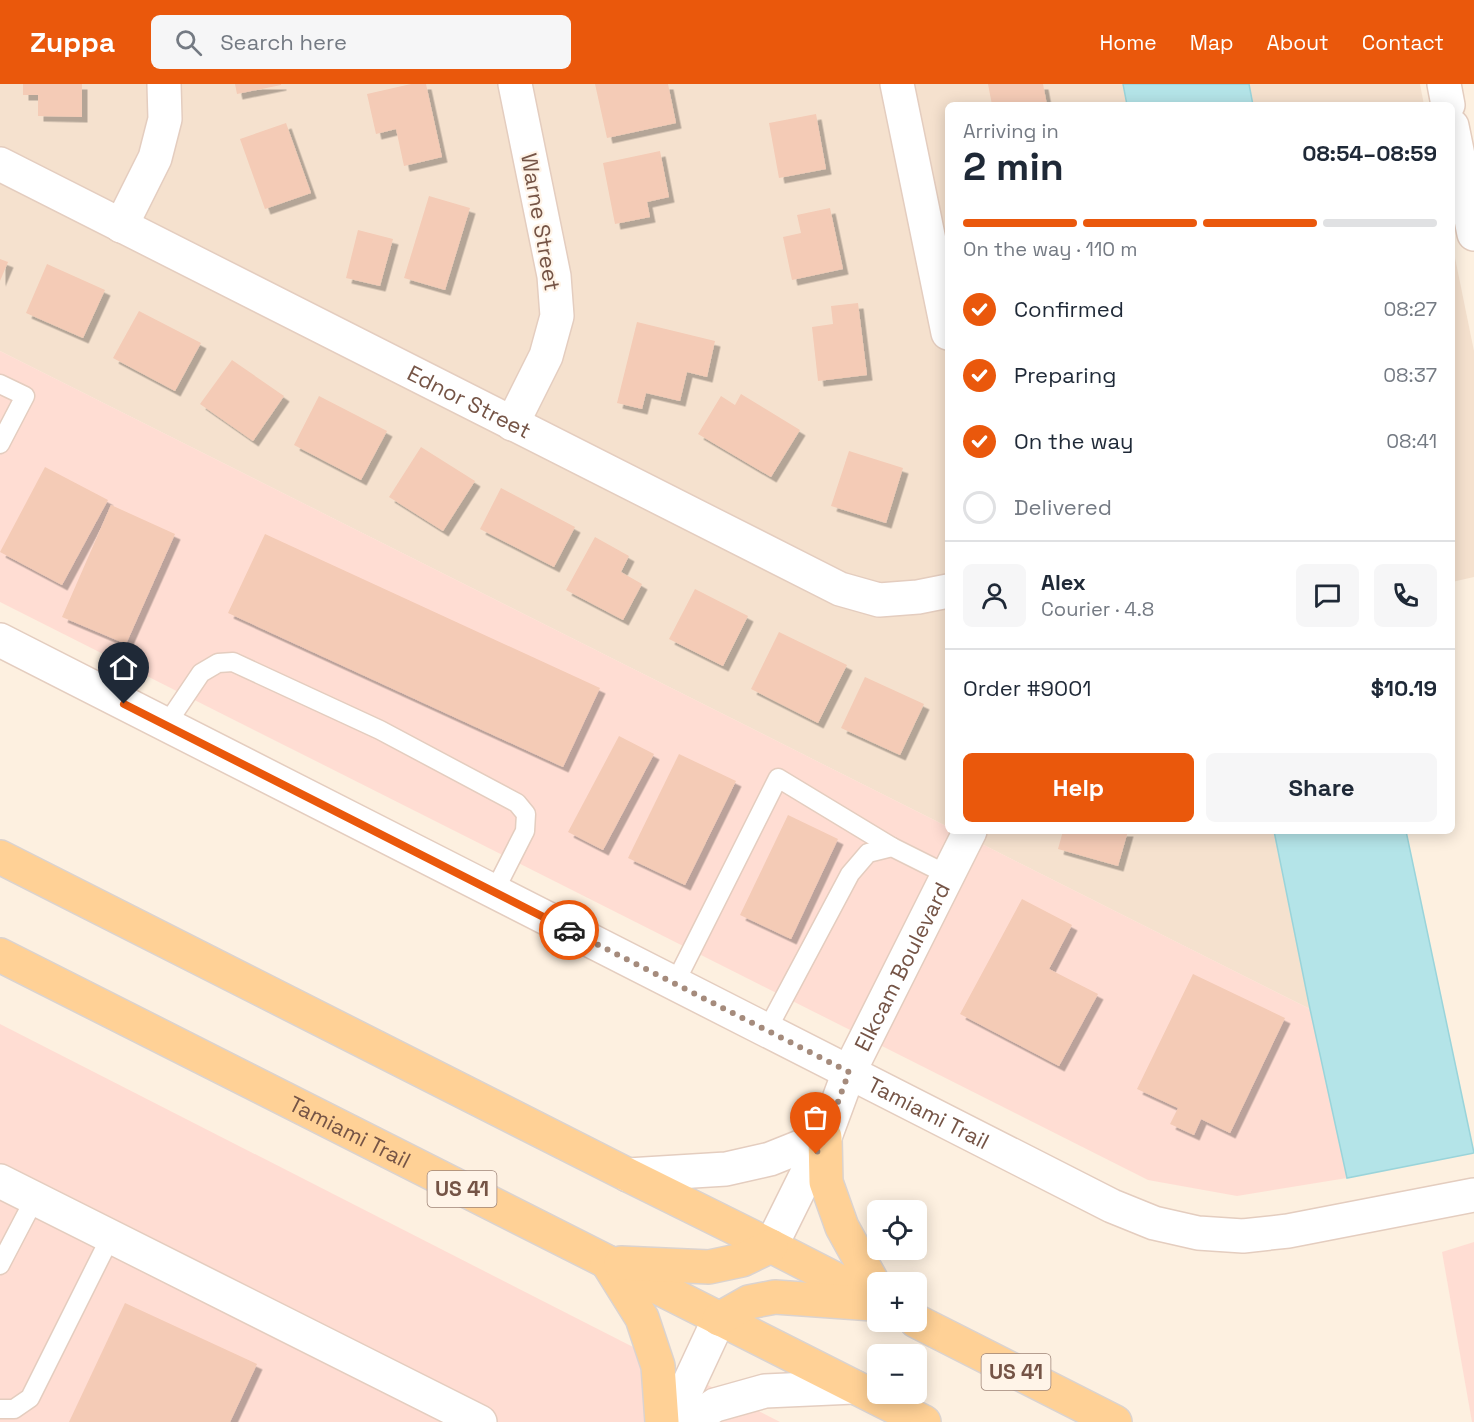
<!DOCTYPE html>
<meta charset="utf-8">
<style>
:root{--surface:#fff;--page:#f6f6f7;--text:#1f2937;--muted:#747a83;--line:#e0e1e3;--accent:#ea580c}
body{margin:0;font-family:"Space Grotesk",sans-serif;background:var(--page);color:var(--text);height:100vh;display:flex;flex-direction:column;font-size:22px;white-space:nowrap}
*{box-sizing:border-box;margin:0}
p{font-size:20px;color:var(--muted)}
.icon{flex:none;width:33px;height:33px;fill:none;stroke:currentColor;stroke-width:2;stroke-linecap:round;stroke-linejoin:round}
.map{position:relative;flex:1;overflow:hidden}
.details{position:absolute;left:945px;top:18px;width:510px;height:732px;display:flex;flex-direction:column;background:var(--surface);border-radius:9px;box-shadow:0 3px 15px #0003}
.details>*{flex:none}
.fabs{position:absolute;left:867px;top:1116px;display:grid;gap:12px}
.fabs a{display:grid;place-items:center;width:60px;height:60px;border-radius:9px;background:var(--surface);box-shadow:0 3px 15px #0003;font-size:30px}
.pin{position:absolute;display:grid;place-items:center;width:51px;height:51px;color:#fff;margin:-62px -26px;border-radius:50% 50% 50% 0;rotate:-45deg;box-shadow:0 0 6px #0007}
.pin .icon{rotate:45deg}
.courier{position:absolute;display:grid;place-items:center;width:60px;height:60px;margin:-30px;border:4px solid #ea580c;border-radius:50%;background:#fff;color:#222;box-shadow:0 2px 8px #0007}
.summary em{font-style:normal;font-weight:800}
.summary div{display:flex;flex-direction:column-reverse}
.summary{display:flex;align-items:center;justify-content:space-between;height:102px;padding:0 18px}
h1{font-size:39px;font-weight:800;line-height:45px}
.bar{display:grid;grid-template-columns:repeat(4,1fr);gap:9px 6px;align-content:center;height:72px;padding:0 18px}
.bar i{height:8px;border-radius:4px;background:var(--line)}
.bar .on{background:var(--accent)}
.bar p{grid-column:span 4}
.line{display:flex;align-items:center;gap:15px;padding:0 18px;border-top:2px solid var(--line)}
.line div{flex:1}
.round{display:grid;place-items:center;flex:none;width:63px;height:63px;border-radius:9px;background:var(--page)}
ol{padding:0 18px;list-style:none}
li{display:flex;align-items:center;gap:18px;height:66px}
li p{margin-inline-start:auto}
li .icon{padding:6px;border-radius:50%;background:var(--accent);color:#fff;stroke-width:4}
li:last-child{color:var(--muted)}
li i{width:33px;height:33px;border:3px solid var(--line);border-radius:50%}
.primary-button{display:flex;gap:12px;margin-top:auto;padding:12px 18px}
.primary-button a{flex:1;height:69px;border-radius:9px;background:var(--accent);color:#fff;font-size:24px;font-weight:800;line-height:69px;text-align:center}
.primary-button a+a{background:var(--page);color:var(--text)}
header{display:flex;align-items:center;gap:36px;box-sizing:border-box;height:84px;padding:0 30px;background:var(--accent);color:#fff}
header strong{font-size:28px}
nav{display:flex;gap:33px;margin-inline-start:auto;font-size:21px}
.search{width:420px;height:54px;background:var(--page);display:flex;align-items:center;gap:15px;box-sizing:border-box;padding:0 21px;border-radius:9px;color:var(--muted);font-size:22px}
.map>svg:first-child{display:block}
.residential{fill:#f5e1ce}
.commercial{fill:#ffddd3}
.water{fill:#b4e4e8;stroke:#9ad4da;stroke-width:1.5}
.building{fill:#f4cbb6;filter:url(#shadow)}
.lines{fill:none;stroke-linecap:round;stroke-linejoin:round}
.lane-casing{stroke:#e4cdbf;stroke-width:21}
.street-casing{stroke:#e4cdbf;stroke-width:36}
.primary-casing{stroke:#dbd3cf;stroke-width:36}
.lane{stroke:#fff;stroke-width:18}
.street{stroke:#fff;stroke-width:33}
.primary{stroke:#ffd196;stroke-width:33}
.done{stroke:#a58b7c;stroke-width:6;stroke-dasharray:0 10.8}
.route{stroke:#ea580c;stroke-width:8}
.labels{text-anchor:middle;stroke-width:4.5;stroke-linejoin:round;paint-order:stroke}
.shield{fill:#fff4e8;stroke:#9e8477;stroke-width:1.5}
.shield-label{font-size:21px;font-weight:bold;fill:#755446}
.street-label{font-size:22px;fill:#755446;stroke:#fff4e8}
</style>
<header>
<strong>Zuppa</strong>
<div class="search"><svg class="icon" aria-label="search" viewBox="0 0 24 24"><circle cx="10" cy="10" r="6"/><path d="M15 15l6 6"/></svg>Search here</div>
<nav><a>Home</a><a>Map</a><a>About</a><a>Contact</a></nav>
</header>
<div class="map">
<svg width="1474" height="1338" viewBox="0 0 1474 1338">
<defs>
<filter id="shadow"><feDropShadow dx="5.5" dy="5.5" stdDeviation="0" flood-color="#0004"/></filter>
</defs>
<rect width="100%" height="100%" fill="#fdf0e0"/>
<g class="residential">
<polygon points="0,0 1123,0 1127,21 948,21 948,743 0,267"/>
<polygon points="1249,0 1420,0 1424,21 1253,21"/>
<polygon points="1452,159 1474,267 1474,493 1452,498"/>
<polygon points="956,747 1274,747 1310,925"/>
</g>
<g class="commercial">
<polygon points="0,267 948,743 948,747 956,747 1310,925 1347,1094 1237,1112 1148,1096 0,518"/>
<polygon points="0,940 780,1338 0,1338"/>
<polygon points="1474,1158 1474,1338 1472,1338 1442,1168"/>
</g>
<g class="water">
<polygon points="1123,0 1249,0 1253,21 1127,21"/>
<polygon points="1274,747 1406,747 1474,1069 1347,1094 1310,925"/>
</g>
<g class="building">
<polygon points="23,0 82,0 82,33 38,32 38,11 23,11"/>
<polygon points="235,0 281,0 281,1 237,10"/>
<polygon points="411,0 426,0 442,73 404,82 396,45 376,50 367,10"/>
<polygon points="595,0 668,0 676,39 607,54"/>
<polygon points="988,0 1043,0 1047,21 992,21"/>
<polygon points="816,30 826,85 779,94 769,39"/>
<polygon points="286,39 311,109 265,125 240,55"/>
<polygon points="660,67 669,113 647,118 650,133 615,140 603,79"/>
<polygon points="429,112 470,124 445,206 404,194"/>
<polygon points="830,124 843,185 792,196 783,153 801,149 797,131"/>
<polygon points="358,146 393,155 380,202 346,194"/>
<polygon points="0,175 8,178 0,197"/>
<polygon points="47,180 105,206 83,254 26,229"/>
<polygon points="858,219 867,291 818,297 812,243 833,240 831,222"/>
<polygon points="139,227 201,259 175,307 113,274"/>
<polygon points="637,238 715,257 707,293 687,288 680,317 646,309 642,325 617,319"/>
<polygon points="232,276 284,312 253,357 200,320"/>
<polygon points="741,310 800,346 771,393 698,350 721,312 735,321"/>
<polygon points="319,312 387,347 361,396 294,361"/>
<polygon points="421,363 475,397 443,447 389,413"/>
<polygon points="849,367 903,384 886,439 831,422"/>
<polygon points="45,383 108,416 62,501 0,468"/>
<polygon points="501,404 575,443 554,483 480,445"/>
<polygon points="111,421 175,450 126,560 62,533"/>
<polygon points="265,450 600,604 563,683 228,529"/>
<polygon points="595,453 629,472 621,488 642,500 623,536 566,506"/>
<polygon points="695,505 748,532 723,582 669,555"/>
<polygon points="779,548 847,581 818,639 751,605"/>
<polygon points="865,593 924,620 900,671 841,644"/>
<polygon points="619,652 654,670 603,766 568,748"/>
<polygon points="679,670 736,697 685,801 628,774"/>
<polygon points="788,731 838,755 791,855 740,831"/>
<polygon points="1063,747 1128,747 1118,782 1058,765"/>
<polygon points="1022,815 1072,841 1049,885 1098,910 1059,982 960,930"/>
<polygon points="1193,890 1285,934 1230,1049 1201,1035 1194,1051 1170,1040 1178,1024 1137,1005"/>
<polygon points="125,1219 257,1280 230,1338 69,1338"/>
</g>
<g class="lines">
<defs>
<g id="lane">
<polyline points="0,300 25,312 0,360"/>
<polyline points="166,641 201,589 218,579 233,578 380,646 517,719 526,730 525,747 494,808"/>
<polyline points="675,899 778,694 892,763"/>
<polyline points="767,946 850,790 868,769 892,763 948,791"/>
<polyline points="0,1181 35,1114"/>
<polyline points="0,1325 14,1325 30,1314 111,1152"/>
</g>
<g id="street">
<polyline points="897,0 948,249"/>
<polyline points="1444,0 1448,21"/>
<polyline points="1452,42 1474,150"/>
<path id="s1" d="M0,80L840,505L879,516L918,513L948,507"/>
<polyline points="121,142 155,74 165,35 164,0"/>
<polyline points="512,340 546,272 557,232 554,192 515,0"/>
<path id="s2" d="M0,556L1112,1122L1154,1139L1198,1149L1243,1152L1288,1147L1474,1111"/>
<polyline points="628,1091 726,1085 770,1075 825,1053"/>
<polyline points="0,1097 480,1338"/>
<path id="s3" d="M771,1162L825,1053L849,988L970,747"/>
<polyline points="671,1338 719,1235"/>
<polyline points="689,1338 715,1321 765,1307 854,1303"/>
</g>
<g id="primary">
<polyline points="0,773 628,1091 771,1162 878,1217"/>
<path id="s4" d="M0,871L924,1338"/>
<polyline points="825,1053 826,1098 842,1143 878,1208"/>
<polyline points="607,1178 642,1234 658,1282 662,1338"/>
<polyline points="621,1179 709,1183 742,1176 771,1162"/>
<polyline points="719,1235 749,1218 775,1213 873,1220"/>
<polyline points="916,1237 1115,1338"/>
</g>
</defs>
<use href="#lane" class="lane-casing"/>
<use href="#street" class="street-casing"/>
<use href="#primary" class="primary-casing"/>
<use href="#lane" class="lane"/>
<use href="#street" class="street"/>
<use href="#primary" class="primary"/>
</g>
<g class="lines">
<polyline class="done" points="569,846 849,988 825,1053 816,1070"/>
<polyline class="route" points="124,620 569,846"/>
</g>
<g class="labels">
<g class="shield">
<rect x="427.5" y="1087" width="69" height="36" rx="4.5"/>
<rect x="981.5" y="1270" width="69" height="36" rx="4.5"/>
</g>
<g class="shield-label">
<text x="462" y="1112">US 41</text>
<text x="1016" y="1295">US 41</text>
</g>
<g class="street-label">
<text transform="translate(541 138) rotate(80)" y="8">Warne Street</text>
<text dy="8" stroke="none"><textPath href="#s1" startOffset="526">Ednor Street</textPath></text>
<text dy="8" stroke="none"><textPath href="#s3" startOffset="309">Elkcam Boulevard</textPath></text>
<text dy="8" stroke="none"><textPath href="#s2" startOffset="1042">Tamiami Trail</textPath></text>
<text dy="8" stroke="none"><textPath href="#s4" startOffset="392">Tamiami Trail</textPath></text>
</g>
</g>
</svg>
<div class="fabs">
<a><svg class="icon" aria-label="locate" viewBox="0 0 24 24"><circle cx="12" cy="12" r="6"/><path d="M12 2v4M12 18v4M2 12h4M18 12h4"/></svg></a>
<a>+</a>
<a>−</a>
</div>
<div class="pin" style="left:816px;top:1070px;background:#ea580c"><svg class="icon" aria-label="bag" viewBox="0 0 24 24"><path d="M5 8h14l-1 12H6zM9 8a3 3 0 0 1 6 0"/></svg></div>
<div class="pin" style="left:124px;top:620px;background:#1f2937"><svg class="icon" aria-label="home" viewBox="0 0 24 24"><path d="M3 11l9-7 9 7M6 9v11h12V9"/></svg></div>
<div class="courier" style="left:569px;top:846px"><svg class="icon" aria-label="car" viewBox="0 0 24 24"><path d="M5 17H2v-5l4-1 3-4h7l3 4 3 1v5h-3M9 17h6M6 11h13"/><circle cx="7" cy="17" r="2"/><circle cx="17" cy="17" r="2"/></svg></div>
<section class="details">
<div class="summary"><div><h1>2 min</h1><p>Arriving in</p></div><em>08:54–08:59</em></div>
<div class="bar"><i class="on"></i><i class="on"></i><i class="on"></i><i></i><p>On the way · 110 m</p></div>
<ol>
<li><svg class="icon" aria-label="check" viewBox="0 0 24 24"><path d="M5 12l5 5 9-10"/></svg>Confirmed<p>08:27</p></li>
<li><svg class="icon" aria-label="check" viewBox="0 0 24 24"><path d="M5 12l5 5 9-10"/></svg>Preparing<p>08:37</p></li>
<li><svg class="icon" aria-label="check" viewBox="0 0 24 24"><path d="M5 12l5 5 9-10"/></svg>On the way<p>08:41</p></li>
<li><i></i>Delivered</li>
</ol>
<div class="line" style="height:108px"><a class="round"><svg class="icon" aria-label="person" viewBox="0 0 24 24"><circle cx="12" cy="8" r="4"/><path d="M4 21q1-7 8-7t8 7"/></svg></a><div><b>Alex</b><p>Courier · 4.8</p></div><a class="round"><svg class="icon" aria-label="chat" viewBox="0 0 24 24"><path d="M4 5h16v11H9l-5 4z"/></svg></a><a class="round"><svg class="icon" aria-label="phone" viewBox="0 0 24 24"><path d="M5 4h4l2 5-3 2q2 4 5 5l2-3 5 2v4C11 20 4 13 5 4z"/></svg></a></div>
<div class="line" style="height:78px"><div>Order #9001</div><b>$10.19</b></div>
<div class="primary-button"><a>Help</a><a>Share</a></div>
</section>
</div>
